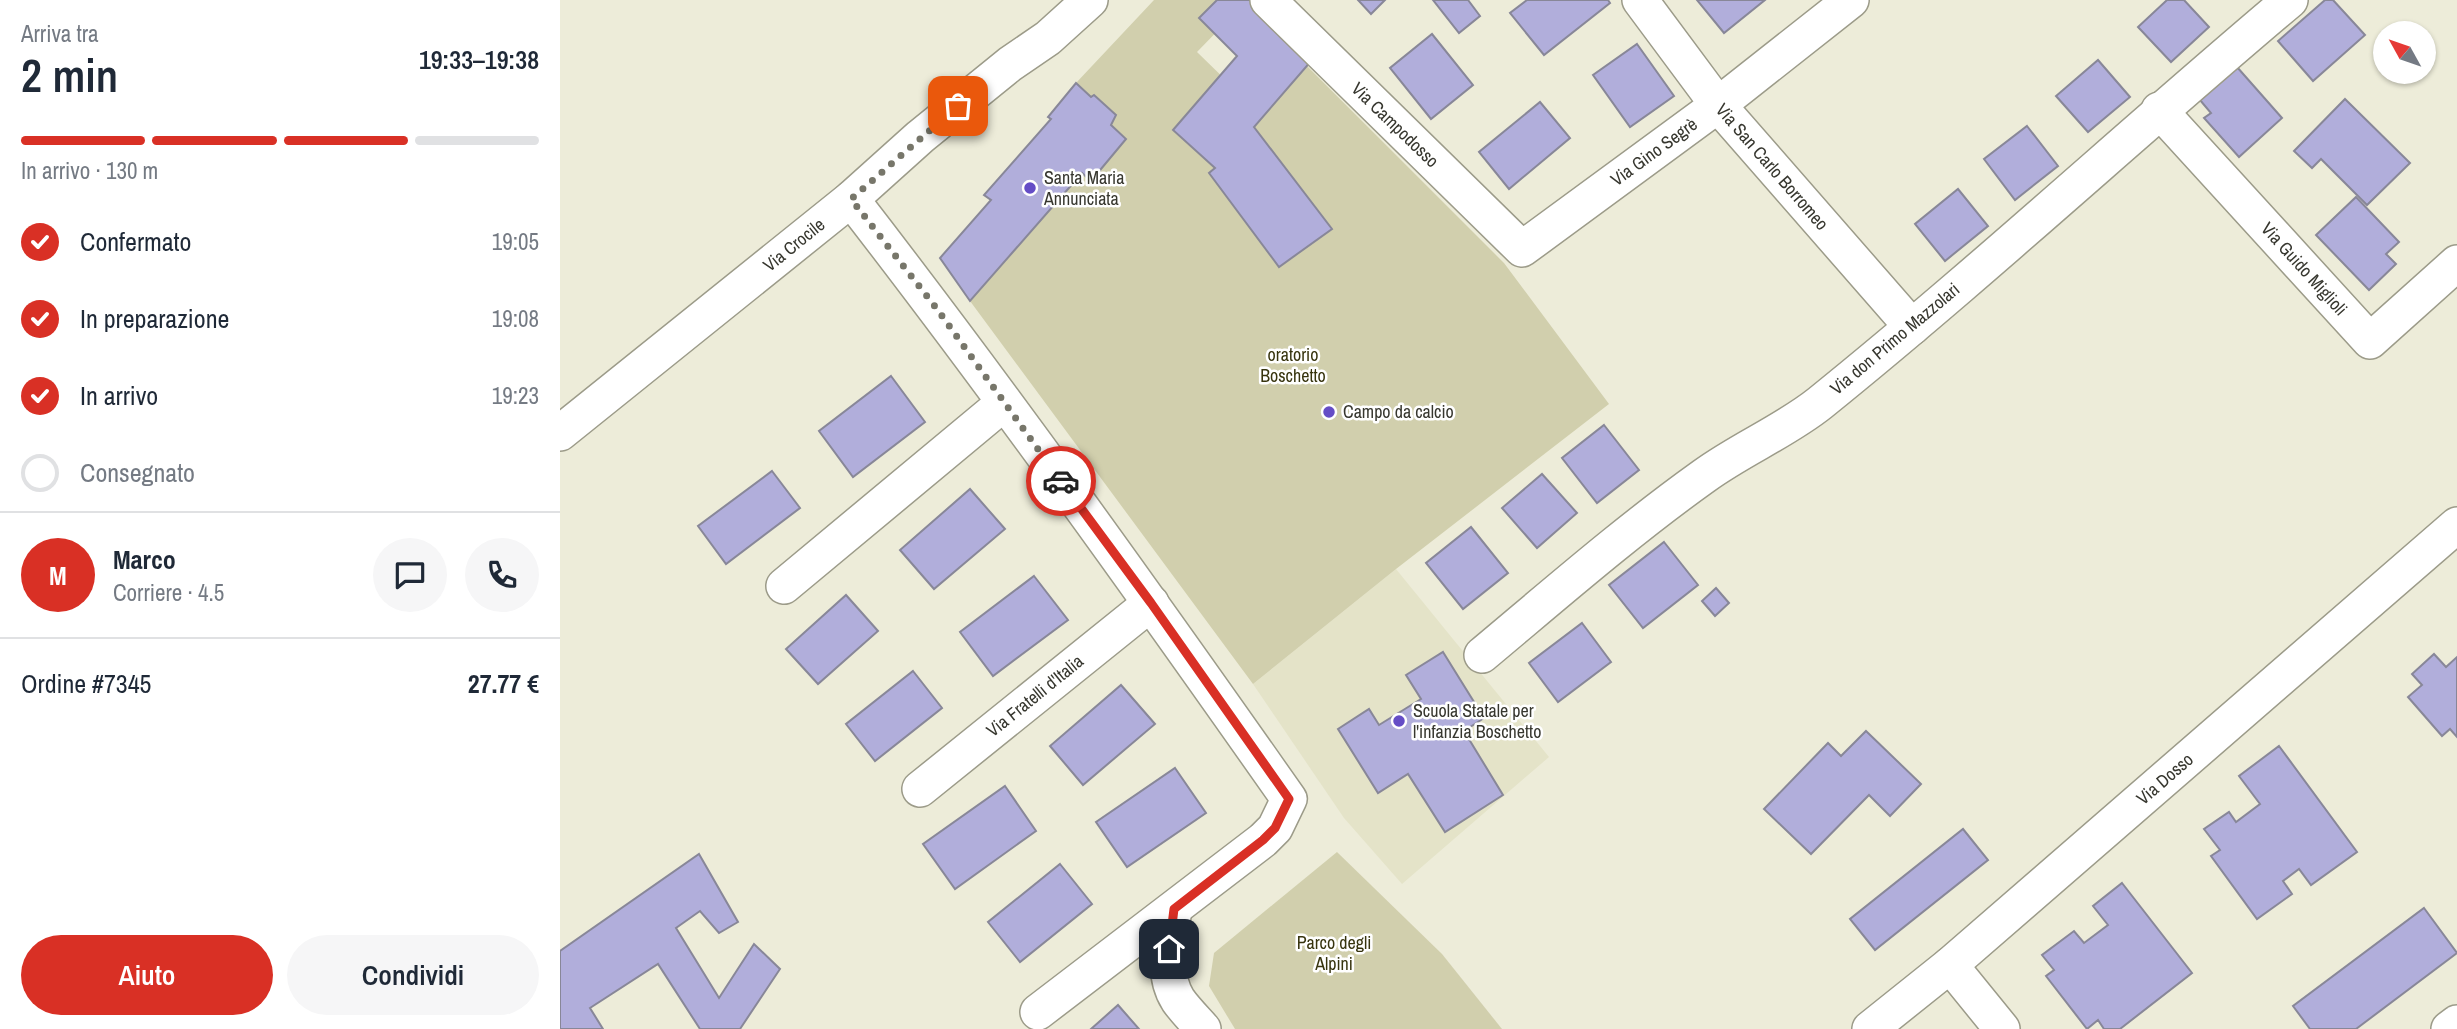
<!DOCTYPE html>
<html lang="it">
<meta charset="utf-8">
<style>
:root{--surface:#fff;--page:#f6f6f7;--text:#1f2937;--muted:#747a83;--line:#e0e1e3;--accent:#d93025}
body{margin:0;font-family:"Archivo Narrow",sans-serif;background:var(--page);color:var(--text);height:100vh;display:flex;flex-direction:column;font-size:26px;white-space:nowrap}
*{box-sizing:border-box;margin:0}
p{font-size:23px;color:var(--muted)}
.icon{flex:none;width:38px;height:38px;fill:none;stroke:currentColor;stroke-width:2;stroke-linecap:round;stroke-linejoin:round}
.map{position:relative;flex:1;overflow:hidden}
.sheet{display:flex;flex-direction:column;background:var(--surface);width:560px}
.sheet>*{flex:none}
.needle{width:46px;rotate:310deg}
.fabs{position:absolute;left:1813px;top:21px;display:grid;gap:14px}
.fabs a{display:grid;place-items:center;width:63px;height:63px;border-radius:50%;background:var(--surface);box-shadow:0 2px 5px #0004;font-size:35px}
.pin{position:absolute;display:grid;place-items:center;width:60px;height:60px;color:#fff;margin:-30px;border-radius:14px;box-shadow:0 4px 10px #0006}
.courier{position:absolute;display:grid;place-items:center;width:70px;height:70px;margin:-35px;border:5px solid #d93025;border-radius:50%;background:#fff;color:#222;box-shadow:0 2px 9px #0007}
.summary em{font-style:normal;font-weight:600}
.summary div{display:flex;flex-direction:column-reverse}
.summary{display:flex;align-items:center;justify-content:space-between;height:119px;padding:0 21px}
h1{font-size:46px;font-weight:600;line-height:52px}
.bar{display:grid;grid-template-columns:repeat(4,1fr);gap:10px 7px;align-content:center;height:84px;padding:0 21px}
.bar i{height:9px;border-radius:5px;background:var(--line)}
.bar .current{background:var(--accent)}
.bar p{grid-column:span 4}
.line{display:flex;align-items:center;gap:18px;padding:0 21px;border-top:2px solid var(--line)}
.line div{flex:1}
.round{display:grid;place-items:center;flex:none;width:74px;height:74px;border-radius:37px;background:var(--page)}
ol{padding:0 21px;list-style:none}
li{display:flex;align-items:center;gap:21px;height:77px}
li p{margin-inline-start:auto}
li .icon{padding:7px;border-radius:50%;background:var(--accent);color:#fff;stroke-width:4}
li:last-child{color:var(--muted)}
li i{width:38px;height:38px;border:4px solid var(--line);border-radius:50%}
.action{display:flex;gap:14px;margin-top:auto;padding:14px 21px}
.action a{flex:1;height:80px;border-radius:42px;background:var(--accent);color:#fff;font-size:28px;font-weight:600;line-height:80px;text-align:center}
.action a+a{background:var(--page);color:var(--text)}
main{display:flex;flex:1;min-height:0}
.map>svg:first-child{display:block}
.built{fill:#e4e3c8}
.park{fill:#d1cfad}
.building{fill:#b1aedb;stroke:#888798;stroke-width:2}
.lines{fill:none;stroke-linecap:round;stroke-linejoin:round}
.minor-casing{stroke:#9c9b89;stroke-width:38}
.minor{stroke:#fff;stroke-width:35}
.done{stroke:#77766a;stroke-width:7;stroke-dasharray:0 12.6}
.route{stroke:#d93025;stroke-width:9}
.poi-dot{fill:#654dc6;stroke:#fff;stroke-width:2.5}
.labels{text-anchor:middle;stroke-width:5;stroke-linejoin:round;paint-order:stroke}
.street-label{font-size:18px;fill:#37372f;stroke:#fff}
.poi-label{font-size:18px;fill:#37372f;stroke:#fff;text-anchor:start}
.park-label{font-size:18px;fill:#37340e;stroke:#fff}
</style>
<main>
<section class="sheet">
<div class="summary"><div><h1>2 min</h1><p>Arriva tra</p></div><em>19:33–19:38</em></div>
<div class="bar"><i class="current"></i><i class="current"></i><i class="current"></i><i></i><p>In arrivo · 130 m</p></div>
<ol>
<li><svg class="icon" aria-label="check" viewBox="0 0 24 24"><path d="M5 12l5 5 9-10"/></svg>Confermato<p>19:05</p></li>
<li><svg class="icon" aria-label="check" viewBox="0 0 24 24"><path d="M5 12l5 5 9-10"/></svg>In preparazione<p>19:08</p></li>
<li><svg class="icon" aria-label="check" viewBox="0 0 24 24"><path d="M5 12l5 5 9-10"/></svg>In arrivo<p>19:23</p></li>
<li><i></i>Consegnato</li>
</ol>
<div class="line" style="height:126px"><b class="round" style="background:var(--accent);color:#fff">M</b><div><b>Marco</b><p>Corriere · 4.5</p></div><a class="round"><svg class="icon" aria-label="chat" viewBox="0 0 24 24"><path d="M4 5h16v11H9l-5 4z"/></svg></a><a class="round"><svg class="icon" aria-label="phone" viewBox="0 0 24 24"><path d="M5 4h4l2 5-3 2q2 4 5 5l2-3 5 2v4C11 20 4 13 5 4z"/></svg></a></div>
<div class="line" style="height:91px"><div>Ordine #7345</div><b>27.77 €</b></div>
<div class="action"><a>Aiuto</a><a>Condividi</a></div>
</section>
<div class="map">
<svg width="1897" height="1029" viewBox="0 0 1897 1029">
<rect width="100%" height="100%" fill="#edecd9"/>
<polygon class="built" points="836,569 989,757 842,884 784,818 693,684"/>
<g class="park">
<polygon points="594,0 670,0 674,14 637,52 675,89 741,60 944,263 1049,404 836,569 693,684 410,301 522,173 531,181 566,139 551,125 556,115 534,95 531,97 516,83"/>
<polygon points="777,852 882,954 942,1029 675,1029 649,986 654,953"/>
</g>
<g class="building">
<polygon points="657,0 691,0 752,60 694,127 772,229 719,267 649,173 655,168 613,130 677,56 639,18"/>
<polygon points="798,0 825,0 811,14"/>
<polygon points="873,0 908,0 920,16 899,33"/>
<polygon points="967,0 1048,0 1050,3 984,55 950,13"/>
<polygon points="1137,0 1205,0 1164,33"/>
<polygon points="1607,0 1624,0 1649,27 1611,62 1578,27"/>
<polygon points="1765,0 1773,0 1805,35 1753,81 1718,41"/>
<polygon points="872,34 913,85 871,119 830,68"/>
<polygon points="1077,44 1114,96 1070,127 1033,75"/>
<polygon points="1538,60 1570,97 1528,132 1496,96"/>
<polygon points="1677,67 1722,118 1679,157 1644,118 1651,113 1640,100"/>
<polygon points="516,83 531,97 534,95 556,115 551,125 566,139 531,181 522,173 410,301 380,258 431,200 424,195 491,119 488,117"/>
<polygon points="1785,99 1850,163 1807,205 1761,159 1752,168 1734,151"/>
<polygon points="980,102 1010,138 949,189 919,152"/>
<polygon points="1467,126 1498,166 1455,200 1424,159"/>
<polygon points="1398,189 1428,226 1385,261 1355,224"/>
<polygon points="1796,197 1839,242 1826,254 1836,264 1809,290 1756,235"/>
<polygon points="331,376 365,422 293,477 259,431"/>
<polygon points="1044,425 1079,470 1037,503 1002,458"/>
<polygon points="212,471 240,508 166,564 138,526"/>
<polygon points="982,474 1017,513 977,548 942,508"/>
<polygon points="410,489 445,529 374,589 340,550"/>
<polygon points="911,527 948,573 903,609 866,563"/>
<polygon points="1104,542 1138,585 1083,628 1049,585"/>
<polygon points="474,576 508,620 433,676 400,632"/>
<polygon points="1156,588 1169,603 1155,616 1142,601"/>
<polygon points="286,595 318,631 258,684 226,649"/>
<polygon points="1022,623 1051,662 998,702 969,663"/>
<polygon points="883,652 924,718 904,731 943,795 885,832 848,774 818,793 778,729 809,709 819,725 861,699 846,675"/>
<polygon points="1874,654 1886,667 1897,657 1897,737 1890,729 1882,736 1848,697 1862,685 1852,674"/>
<polygon points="353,671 382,708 315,761 286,724"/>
<polygon points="561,685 595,724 523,785 490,746"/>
<polygon points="1306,731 1361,784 1330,816 1309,795 1251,854 1204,809 1268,743 1281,756"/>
<polygon points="1719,746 1797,852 1751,885 1739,869 1723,881 1732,894 1697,919 1651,856 1660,850 1644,829 1669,812 1676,822 1700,804 1679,776"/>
<polygon points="615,768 646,813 567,867 536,822"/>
<polygon points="445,786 476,831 395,889 363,844"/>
<polygon points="1403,829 1428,860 1315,950 1290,919"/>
<polygon points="139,854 178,922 159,933 140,911 116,928 159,998 194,944 220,969 180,1029 140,1029 98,964 30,1008 43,1029 0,1029 0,951"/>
<polygon points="500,864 532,904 460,962 428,922"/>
<polygon points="1562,883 1632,973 1560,1029 1544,1029 1538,1020 1527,1029 1486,976 1494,970 1482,955 1514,931 1524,943 1548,925 1533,906"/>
<polygon points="1864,908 1897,953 1796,1029 1750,1029 1733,1006"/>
<polygon points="558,1005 579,1029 531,1029"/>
</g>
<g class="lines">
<defs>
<g id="minor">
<polyline points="708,0 962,249 1158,105 1291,0"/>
<polyline points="1080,0 1158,105 1352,327"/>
<polyline points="1599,110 1810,341 1897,263"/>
<path d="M291,199C443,395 587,597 729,799L715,828L703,840L478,1012"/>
<polyline points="0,433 291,199 360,137 450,64 488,38 530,0"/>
<polyline points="224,586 444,403"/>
<path d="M922,655C995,594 1067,531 1144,476C1181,449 1225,431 1260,403C1421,273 1572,133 1730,0"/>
<polyline points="360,789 591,603"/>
<path d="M614,909C610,939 601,973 618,1000C625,1010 635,1020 643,1029"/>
<polyline points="1390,965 1442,1029"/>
<polyline points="1310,1029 1390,965 1897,525"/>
<polyline points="1889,1029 1897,1023"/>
</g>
</defs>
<use href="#minor" class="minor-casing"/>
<use href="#minor" class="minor"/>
</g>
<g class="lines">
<polyline class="done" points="398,106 291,199 377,309 501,481"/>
<polyline class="route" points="501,481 591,603 729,799 715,828 703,840 614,909 609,949"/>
</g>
<g class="poi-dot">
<circle cx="470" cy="188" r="7"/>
<circle cx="769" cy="412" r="7"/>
<circle cx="839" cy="721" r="7"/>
</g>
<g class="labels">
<g class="street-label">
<text transform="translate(835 125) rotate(44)" y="6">Via Campodosso</text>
<text transform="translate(1094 152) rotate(-36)" y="6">Via Gino Segrè</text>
<text transform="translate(1212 167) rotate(49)" y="6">Via San Carlo Borromeo</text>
<text transform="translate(234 245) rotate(-39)" y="6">Via Crocile</text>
<text transform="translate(1744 269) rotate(48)" y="6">Via Guido Miglioli</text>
<text transform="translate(1335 339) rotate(-40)" y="6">Via don Primo Mazzolari</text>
<text transform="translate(475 696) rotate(-39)" y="6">Via Fratelli d'Italia</text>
<text transform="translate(1605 779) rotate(-41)" y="6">Via Dosso</text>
</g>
<g class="poi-label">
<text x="484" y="184">Santa Maria<tspan x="484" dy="21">Annunciata</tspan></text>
<text x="783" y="418">Campo da calcio</text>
<text x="853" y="717">Scuola Statale per<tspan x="853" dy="21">l'infanzia Boschetto</tspan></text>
</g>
<g class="park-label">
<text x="733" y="361">oratorio<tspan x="733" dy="21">Boschetto</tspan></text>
<text x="774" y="949">Parco degli<tspan x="774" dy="21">Alpini</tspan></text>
</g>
</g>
</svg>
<div class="fabs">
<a><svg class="needle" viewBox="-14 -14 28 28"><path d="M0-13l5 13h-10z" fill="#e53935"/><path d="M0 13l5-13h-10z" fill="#747a83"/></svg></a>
</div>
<div class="pin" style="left:398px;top:106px;background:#ea580c"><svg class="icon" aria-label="bag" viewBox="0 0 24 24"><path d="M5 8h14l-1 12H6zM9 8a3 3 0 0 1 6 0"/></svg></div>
<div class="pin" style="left:609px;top:949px;background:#1f2937"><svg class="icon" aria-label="home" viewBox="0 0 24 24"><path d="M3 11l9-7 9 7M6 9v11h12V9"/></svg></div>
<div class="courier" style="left:501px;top:481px"><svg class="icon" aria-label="car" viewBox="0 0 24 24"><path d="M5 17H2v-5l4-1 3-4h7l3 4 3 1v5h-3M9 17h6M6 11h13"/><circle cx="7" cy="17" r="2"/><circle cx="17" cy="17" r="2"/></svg></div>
</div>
</main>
